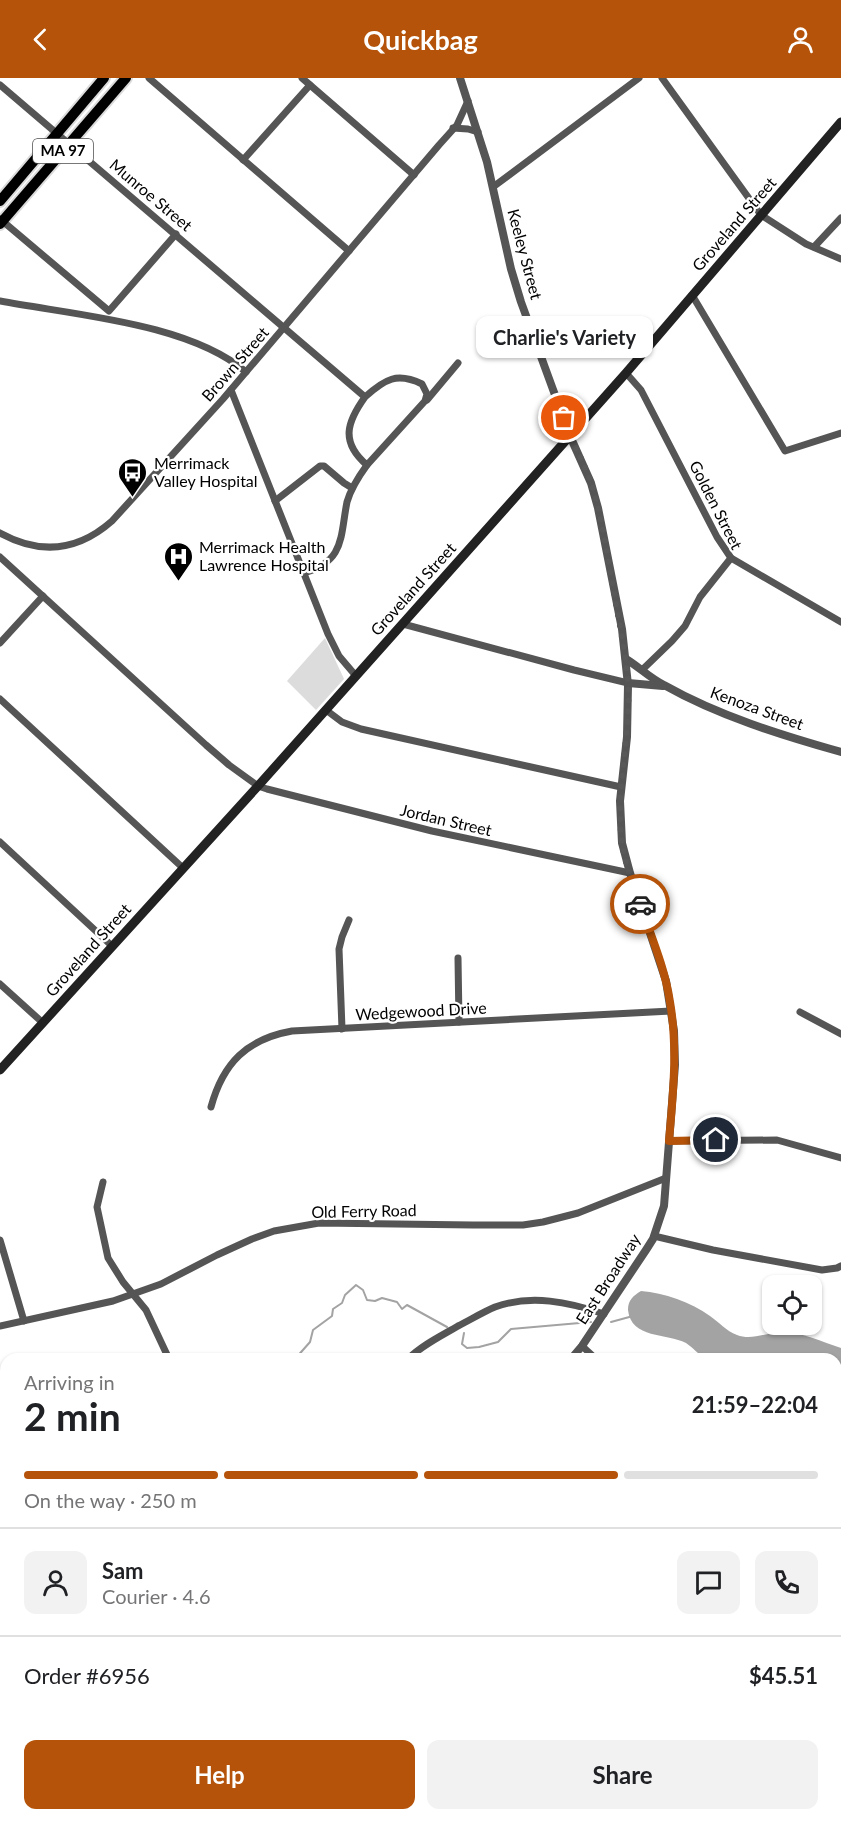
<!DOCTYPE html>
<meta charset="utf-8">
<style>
:root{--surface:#fff;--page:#f2f2f2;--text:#202124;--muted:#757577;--line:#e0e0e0;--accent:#b45309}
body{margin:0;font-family:Lato,sans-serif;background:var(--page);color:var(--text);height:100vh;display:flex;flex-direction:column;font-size:22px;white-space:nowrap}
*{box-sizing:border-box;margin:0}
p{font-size:20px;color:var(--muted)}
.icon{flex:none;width:33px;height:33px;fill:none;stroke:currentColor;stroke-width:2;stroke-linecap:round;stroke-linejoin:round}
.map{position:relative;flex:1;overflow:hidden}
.panel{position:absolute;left:0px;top:1275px;width:842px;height:468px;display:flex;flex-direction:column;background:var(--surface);border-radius:18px 18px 0 0;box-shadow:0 2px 4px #0004}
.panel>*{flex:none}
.controls{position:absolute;left:762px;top:1197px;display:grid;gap:12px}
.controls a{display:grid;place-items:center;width:60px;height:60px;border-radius:12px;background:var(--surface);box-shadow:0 2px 4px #0004;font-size:30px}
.pin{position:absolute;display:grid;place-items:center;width:51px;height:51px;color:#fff;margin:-26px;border:3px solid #fff;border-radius:50%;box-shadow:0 2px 6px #0007}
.courier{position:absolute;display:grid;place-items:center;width:60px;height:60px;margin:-30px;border:4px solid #b45309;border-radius:50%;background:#fff;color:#222;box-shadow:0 2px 8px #0007}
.bubble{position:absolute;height:42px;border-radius:12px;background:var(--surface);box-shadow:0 2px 4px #0004;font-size:20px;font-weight:700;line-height:42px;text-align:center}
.headline em{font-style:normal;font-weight:700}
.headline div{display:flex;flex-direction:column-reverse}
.headline{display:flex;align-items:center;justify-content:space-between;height:102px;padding:0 24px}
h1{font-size:39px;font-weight:700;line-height:45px}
.bar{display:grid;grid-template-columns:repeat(4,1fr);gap:9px 6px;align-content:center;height:72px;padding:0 24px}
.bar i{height:8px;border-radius:4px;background:var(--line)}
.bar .current{background:var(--accent)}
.bar p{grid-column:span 4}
.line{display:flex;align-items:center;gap:15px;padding:0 24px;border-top:2px solid var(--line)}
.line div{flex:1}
.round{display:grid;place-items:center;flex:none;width:63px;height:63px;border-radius:12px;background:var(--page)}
.action{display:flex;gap:12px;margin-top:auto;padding:12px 24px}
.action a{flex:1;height:69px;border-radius:12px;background:var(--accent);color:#fff;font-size:24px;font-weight:700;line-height:69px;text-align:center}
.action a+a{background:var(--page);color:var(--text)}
header{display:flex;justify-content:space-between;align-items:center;height:78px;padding:0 24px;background:var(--accent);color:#fff;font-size:27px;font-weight:700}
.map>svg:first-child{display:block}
.green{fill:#dcdcdc}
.water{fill:#a3a3a3}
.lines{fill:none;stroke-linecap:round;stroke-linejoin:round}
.stream{stroke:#a3a3a3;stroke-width:2}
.primary-casing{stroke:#dbdbdb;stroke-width:14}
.minor{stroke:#555;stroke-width:7}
.tertiary{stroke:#555;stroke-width:8}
.secondary{stroke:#222;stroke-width:9}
.primary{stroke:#000;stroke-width:10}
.done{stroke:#595959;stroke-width:6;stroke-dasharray:0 10.8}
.route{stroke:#b45309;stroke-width:8}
.labels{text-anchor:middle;stroke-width:4.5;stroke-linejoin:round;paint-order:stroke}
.shield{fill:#fff;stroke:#4c4c4c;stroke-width:1.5}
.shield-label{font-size:15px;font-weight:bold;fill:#000}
.street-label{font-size:16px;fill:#000;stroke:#fff}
.poi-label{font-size:16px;fill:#000;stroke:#fff;text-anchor:start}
</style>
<header><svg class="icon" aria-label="back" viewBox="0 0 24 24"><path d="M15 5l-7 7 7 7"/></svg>Quickbag<svg class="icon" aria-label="person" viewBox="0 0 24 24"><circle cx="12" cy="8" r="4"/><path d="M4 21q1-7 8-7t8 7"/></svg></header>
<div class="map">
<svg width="841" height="1743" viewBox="0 0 841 1743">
<rect width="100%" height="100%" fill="#fff"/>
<g class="green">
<polygon points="325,560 344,601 316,632 287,603"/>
<polygon points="836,1344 841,1344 841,1710 836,1709"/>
</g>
<g class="water">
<path d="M641,1213C664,1215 691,1224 710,1238C719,1244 726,1253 737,1257C752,1263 767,1254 783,1254C802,1254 822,1264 841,1270V1334H836V1281H704C699,1276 692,1269 686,1265C667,1255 631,1261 628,1232C628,1222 633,1218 641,1213Z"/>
<polygon points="0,1682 6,1698 6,1737 33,1737 38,1743 0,1743"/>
</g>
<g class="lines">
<g class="stream">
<polyline points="611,1244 633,1238"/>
<polyline points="464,1255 462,1266 467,1270 479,1269 498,1264 511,1251 591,1244"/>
<polyline points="295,1281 310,1264 313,1252 332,1238 333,1231 342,1225 345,1217 356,1207 363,1212 367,1222 375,1223 382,1220 397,1224 402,1231 407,1227 447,1249"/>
<polyline points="0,1532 6,1529"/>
</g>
<defs>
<g id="primary">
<polyline points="0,123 104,0"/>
<polyline points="0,146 126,0"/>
</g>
</defs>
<use href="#primary" class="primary-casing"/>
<g class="minor">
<polyline points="149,0 349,173"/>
<polyline points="302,0 414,97"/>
<polyline points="662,0 761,137 806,166 841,181"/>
<path d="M0,7L365,319C347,344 340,364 367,387L425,323L427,316L422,306C397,294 385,301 365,319"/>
<polyline points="453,50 468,51 478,54"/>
<polyline points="243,82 310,7"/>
<polyline points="493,109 639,0"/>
<polyline points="0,141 109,233 176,156"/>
<polyline points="814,169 841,140"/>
<polyline points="692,217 785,373 841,355"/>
<path d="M0,223C73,237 189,245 246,294"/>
<polyline points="626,295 641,312 717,459 731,480 841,544"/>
<polyline points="231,312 328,556 339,578 356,598"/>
<polyline points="427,322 458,285"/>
<polyline points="275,423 320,388 324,388 344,405 352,410"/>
<path d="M0,455C40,477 78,473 112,443L223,321L439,67L457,47L468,23"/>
<polyline points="0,479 206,667 229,687 258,708 267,711 432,753 630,795"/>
<path d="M304,495C345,483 340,459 347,424C351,410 359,398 367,387"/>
<polyline points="403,546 574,592 628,605"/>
<polyline points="0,565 43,518"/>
<polyline points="642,592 672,563 685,548 700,519 731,480"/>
<polyline points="0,621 183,790"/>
<polyline points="326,632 342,644 361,651 621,709"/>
<polyline points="0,764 112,868"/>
<polyline points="458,880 459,944"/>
<polyline points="0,906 43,945"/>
<polyline points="800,934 841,956"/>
<polyline points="342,951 339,871 342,859 349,842"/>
<path d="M211,1029C223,985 247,961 292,953L671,933"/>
<polyline points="669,1063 777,1062 841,1080"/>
<polyline points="103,1104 97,1129 108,1180 123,1204 146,1232 169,1281"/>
<polyline points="654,1158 713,1172 822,1192 837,1190 841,1188"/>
<polyline points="0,1162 24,1243"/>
<polyline points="0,1248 113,1223 161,1206 217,1177 252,1161 274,1153 319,1145 473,1147 523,1147 543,1144 578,1135 666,1100"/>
<polyline points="582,1268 596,1281"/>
<path d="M408,1281C422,1267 441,1258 458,1248C470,1242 483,1234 495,1229C531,1216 569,1224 604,1236"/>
<polyline points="0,1371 6,1369"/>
<polyline points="0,1636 6,1642"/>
<polyline points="556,1743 560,1737"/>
</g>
<g class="tertiary">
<polyline points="460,0 487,84 511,191 521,224 570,358 591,405 598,430 622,551 628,607 627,659 620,723 622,765 630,795 666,903 674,953 675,987 664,1128 653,1161 646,1172 582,1268 571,1281"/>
<path d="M626,581C639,589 650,600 664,607C719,638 781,657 841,674"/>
<polyline points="628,605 663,608"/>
<polyline points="450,1743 451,1737"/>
</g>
<polyline class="secondary" points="0,992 258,708 626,295 841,44"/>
<use href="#primary" class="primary"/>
</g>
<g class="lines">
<path class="done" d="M564,340C571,363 584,384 592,407C603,442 607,479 614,515C619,545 626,574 628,605C631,658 615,711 622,765C625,786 633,806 640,826"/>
<path class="route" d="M640,826C651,858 665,890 670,924C678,970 673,1017 669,1063L716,1062"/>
</g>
<defs>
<symbol id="bus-pin" viewBox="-11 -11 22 30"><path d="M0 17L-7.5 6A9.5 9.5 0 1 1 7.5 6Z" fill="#000" stroke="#fff"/><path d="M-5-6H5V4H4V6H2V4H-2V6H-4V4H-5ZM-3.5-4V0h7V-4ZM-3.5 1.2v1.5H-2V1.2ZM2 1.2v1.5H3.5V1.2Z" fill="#fff"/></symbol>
<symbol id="hospital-pin" viewBox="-11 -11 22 30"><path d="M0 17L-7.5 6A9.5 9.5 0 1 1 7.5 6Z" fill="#000" stroke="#fff"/><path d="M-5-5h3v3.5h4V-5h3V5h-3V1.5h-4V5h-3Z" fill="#fff"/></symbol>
</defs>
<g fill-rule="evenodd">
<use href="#bus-pin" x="116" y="378" width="33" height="45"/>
<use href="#hospital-pin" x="162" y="462" width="33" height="45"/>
</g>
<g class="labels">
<rect class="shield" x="33" y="61" width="60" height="24" rx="4.5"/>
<g class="shield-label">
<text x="63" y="78">MA 97</text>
</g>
<g class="street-label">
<text transform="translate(151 117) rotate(40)" y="6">Munroe Street</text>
<text transform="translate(734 146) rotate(-49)" y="6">Groveland Street</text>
<text transform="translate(525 176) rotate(75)" y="6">Keeley Street</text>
<text transform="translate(235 286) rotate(-49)" y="6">Brown Street</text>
<text transform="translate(716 427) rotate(63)" y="6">Golden Street</text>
<text transform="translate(413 511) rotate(-48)" y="6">Groveland Street</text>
<text transform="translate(757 630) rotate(20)" y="6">Kenoza Street</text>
<text transform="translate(446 742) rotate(13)" y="6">Jordan Street</text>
<text transform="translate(88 872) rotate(-48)" y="6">Groveland Street</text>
<text transform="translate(421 933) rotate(-3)" y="6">Wedgewood Drive</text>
<text transform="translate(364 1133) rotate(-1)" y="6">Old Ferry Road</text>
<text transform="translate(608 1201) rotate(-57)" y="6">East Broadway</text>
</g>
<g class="poi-label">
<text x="154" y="391">Merrimack<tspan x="154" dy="18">Valley Hospital</tspan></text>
<text x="199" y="475">Merrimack Health<tspan x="199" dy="18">Lawrence Hospital</tspan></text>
</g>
</g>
</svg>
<div class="controls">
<a><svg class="icon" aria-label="locate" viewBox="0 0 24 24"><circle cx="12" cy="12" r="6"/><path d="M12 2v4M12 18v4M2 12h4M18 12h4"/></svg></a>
</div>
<div class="pin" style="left:564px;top:340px;background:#ea580c"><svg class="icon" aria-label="bag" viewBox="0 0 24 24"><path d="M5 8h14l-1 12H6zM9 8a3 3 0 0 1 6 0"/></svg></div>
<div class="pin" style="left:716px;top:1062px;background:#1f2937"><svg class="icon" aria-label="home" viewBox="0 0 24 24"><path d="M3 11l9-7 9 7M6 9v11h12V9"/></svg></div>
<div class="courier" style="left:640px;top:826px"><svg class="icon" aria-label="car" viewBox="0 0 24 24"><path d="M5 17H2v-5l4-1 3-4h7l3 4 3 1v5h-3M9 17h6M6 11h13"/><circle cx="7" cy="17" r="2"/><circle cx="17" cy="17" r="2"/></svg></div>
<div class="bubble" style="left:476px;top:238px;width:177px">Charlie's Variety</div>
<section class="panel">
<div class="headline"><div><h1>2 min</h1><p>Arriving in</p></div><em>21:59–22:04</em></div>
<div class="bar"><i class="current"></i><i class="current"></i><i class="current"></i><i></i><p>On the way · 250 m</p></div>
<div class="line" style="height:108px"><a class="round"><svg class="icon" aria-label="person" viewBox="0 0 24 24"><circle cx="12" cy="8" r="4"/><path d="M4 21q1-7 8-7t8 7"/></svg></a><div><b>Sam</b><p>Courier · 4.6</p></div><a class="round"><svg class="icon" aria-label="chat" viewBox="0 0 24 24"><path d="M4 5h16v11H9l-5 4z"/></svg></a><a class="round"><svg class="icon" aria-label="phone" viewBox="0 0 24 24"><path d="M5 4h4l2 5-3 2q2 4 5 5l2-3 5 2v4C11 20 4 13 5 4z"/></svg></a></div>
<div class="line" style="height:78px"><div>Order #6956</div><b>$45.51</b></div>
<div class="action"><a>Help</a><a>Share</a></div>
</section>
</div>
